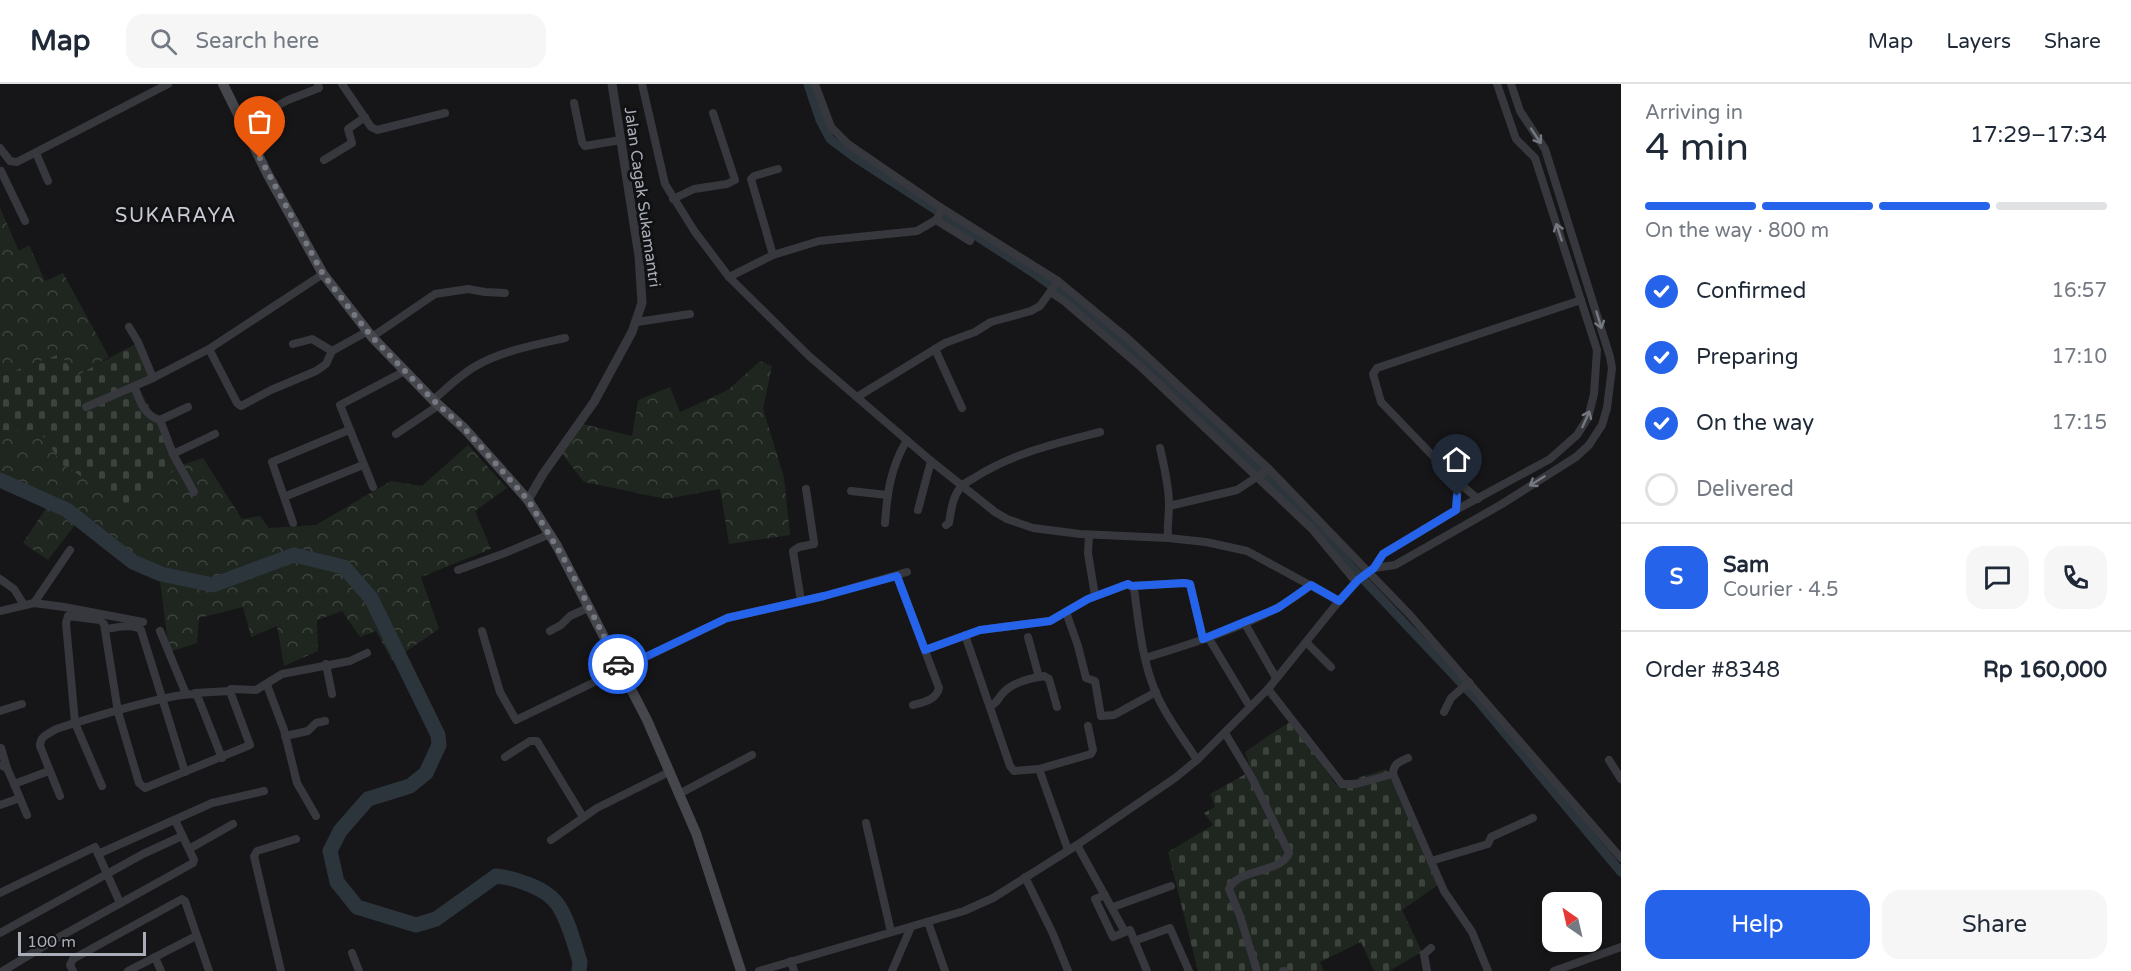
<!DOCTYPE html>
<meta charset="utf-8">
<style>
:root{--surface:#fff;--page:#f6f6f7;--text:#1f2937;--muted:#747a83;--line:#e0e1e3;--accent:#2563eb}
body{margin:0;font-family:"Varela Round",sans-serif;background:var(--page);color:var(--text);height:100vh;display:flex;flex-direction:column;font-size:22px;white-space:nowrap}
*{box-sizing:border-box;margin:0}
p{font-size:20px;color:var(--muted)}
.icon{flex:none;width:33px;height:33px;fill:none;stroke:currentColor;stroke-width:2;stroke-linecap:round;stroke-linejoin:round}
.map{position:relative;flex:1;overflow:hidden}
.panel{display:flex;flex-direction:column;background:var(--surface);width:510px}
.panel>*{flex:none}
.needle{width:39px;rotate:326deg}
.fabs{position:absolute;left:1542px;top:808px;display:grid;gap:12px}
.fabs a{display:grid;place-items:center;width:60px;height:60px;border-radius:12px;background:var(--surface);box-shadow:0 3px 9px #0003;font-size:30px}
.scale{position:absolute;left:18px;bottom:15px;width:128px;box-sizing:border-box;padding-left:6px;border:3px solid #a8adb8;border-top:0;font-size:16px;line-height:21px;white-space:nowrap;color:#a8adb8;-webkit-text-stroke:4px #111113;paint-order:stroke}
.pin{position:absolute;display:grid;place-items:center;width:51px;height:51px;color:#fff;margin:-62px -26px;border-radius:50% 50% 50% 0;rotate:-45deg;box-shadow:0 0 6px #0007}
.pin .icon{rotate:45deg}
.courier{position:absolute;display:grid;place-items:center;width:60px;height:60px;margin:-30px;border:4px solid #2563eb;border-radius:50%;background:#fff;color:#222;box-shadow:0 2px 8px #0007}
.head em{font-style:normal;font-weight:600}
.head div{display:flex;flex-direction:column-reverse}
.head{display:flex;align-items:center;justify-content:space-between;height:102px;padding:0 24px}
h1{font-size:39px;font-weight:600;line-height:45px}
.bar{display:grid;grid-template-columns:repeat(4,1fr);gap:9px 6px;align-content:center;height:72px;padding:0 24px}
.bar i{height:8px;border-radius:4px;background:var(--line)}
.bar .active{background:var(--accent)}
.bar p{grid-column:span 4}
.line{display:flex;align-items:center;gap:15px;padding:0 24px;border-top:2px solid var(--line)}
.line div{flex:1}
.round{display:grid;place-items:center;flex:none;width:63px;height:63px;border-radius:18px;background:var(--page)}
ol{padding:0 24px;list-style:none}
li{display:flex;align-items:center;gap:18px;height:66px}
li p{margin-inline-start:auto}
li .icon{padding:6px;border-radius:50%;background:var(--accent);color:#fff;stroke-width:4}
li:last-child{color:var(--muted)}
li i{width:33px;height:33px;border:3px solid var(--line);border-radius:50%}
.primary-button{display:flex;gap:12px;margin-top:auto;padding:12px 24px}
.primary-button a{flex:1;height:69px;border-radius:18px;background:var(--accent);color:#fff;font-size:24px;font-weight:600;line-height:69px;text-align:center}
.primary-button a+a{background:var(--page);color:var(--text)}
header{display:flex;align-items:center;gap:36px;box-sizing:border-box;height:84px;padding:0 30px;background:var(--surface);border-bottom:2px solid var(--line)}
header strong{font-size:28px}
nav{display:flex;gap:33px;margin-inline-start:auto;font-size:21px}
.search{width:420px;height:54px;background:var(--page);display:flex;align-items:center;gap:15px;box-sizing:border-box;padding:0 21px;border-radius:18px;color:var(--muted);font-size:22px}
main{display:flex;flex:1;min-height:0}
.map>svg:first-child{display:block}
.forest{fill:url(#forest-crowns)}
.cemetery{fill:url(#cemetery-stones)}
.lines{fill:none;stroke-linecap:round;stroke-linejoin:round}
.canal{stroke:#2c353c;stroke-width:9}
.river{stroke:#2c353c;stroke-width:15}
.minor{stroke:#37383d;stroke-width:8}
.tertiary{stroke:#37383d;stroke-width:9}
.secondary{stroke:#45474d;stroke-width:10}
.oneway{stroke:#757881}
.done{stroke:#757880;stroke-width:6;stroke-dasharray:0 10.8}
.route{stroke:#2563eb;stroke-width:8}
.labels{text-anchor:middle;stroke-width:6;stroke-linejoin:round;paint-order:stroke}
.street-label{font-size:16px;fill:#a8adb8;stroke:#111113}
.quarter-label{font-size:20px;letter-spacing:1.5px;fill:#c9ccd4;stroke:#111113}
</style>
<header>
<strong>Map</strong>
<div class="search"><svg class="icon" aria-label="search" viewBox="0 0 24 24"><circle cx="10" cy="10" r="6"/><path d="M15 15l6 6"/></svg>Search here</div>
<nav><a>Map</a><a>Layers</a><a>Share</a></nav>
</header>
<main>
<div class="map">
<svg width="1621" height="887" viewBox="0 0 1621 887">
<defs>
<pattern id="forest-crowns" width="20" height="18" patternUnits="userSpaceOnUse" patternTransform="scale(1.5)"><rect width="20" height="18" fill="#1e261f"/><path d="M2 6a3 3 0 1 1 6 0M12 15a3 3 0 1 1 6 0" fill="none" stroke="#3c433d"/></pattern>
<pattern id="cemetery-stones" width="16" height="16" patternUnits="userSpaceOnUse" patternTransform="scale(1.5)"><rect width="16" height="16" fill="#1e261f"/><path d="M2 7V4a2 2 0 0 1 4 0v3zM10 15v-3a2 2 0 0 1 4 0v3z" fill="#3c433d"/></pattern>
</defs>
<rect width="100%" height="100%" fill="#161618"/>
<g class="forest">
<polygon points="0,124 19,167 29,161 45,197 63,189 109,273 76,293 60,270 0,292"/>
<polygon points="760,277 772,282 763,325 784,393 790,451 729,460 720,405 666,415 584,398 562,370 579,339 632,352 638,316 670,303 680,328 728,306"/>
<polygon points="0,346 39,346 63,381 181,381 203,374 242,435 260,432 269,444 316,441 391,397 422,402 468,361 507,404 475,427 491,465 421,493 439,545 392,577 376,547 360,553 342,527 317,536 318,567 284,582 277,542 251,553 243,523 199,534 197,559 169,568 160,497 101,456 82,432 48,476 23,459 52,415 0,396"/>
</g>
<g class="cemetery">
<polygon points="137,259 152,290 136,299 181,381 131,423 63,381 39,346 0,346 0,292 60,270 76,292"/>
<polygon points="1292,636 1336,701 1386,685 1438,801 1402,826 1422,868 1389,887 1374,887 1361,858 1320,878 1324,887 1198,887 1168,768 1213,741 1204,729 1215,723 1210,710 1251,687 1245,668"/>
</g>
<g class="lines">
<polyline class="canal" points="808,0 820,36 830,55 854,73 1035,190 1073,217 1135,270 1244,369 1304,429 1345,476 1479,618 1621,788"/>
<path class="river" d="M0,396L67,426L133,478L161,490L213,501L294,471L344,483L371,514L438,651L439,661L426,689L410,702L368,715L340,747L330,767L337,798L357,823L416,841L436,835L496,792C515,794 547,804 558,821C569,837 574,860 580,878L579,887"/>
<g class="minor">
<polyline points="342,0 371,43 377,46 445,29"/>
<polyline points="642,0 665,100 695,148 729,193 809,272 931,377 995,428 1007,435 1033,444 1080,450 1168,454 1206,458 1247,467 1339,517"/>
<polyline points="815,0 831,43 848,60 943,125 1058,197 1126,253 1269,385 1410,531 1621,774"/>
<polyline points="574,19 582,58 585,62 621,56"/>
<polyline points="243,40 288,16 319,4 318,0"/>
<polyline points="0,64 10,77 17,78 168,0"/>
<polyline points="36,69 48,97"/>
<polyline points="324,76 352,59 348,45 365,33"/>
<polyline points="1,87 25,137"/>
<polyline points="673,115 694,105 727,100 735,96 713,29"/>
<polyline points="936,136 970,157"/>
<polyline points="773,171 751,95 754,92 778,85"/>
<polyline points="729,193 773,171 819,157 917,147 936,136 943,125"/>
<polyline points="1050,208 1064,217 1142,284 1312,445 1356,498"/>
<polyline points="637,238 690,230"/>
<polyline points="129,243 138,258 153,294"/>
<polyline points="372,253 435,210 468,205 485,208 505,209"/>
<polyline points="293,260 312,255 332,267"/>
<polyline points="209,265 237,319 241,322 271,306 316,287 326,280 332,267 368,247"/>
<polyline points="935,265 962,324"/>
<path d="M134,302C140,317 143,331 160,336L173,370L215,350"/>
<polyline points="857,313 945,259 975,248 991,238 1031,227 1040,222 1058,197"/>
<path d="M433,316C446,305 459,292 474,283C501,267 534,261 565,254"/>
<polyline points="86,323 153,294 209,265 323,190"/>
<polyline points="160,336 188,323"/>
<polyline points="396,350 439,321"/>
<path d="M1160,364C1164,382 1169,401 1169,421C1169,432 1167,443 1168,454"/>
<polyline points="173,370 194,408"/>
<polyline points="373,403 340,321 405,287"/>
<polyline points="851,407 887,411"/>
<polyline points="284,413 363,381"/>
<polyline points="1478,415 1458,398 1381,318 1373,290 1377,284 1581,216"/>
<polyline points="1169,422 1237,406 1269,385"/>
<polyline points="918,426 931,377"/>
<polyline points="1456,426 1458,398"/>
<polyline points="293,439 272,378 349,346"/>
<path d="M885,439C887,409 891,382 907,356"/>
<path d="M946,441L949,439C951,428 952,414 960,404C963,400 969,397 974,394C1013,369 1057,359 1100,348"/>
<polyline points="1089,451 1088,469 1095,512"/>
<polyline points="1374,484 1395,481 1416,469 1502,420 1576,373 1589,361 1602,341 1607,324 1612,284 1610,273 1545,65 1520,27 1511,0"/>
<polyline points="458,486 505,469 550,450"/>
<path d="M897,492L939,604C936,616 924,618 913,621"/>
<polyline points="0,495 14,505 24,521"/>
<polyline points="1132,502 1184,499 1190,500 1203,555"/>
<polyline points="801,517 793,467 799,463 814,460 814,458 806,405"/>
<polyline points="34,519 70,466"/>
<polyline points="0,527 34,519 64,523 143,538"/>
<polyline points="1066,528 1078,562 1086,594 1095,597 1101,632 1114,631 1156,608"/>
<polyline points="1244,538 1276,594"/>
<path d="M105,545C116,544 132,539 141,546L185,688"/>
<polyline points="160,547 186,610"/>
<polyline points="482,547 500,608 516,636 727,534 824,512 907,488"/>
<polyline points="550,547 561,541 570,532 590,523"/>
<polyline points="965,551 1010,682 1014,687 1039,685 1091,670 1093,666 1088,642"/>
<polyline points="1028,553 1039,593"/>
<polyline points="1208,553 1250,623"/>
<polyline points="1307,559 1331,583"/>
<path d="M925,566L980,546L1050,537L1088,515L1128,500L1134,505C1139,540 1142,577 1156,609C1166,633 1183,654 1197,676"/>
<path d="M1145,574C1198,558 1269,536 1311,501"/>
<polyline points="326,580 332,610"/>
<polyline points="267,601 284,646 297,699 316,732"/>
<polyline points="1268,605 1342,700 1356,700 1393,690"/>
<polyline points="195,609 230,607"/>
<path d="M990,622C999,618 997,615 1003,609C1012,599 1031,594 1044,592L1049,595L1057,623"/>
<polyline points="0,627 22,620"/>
<polyline points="1444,628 1451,614 1469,598"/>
<path d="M1225,649L1252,694L1289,769C1282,789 1238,784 1229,805L1240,832L1257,887"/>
<polyline points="285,652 308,647 316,639 325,637"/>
<polyline points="1,664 7,684"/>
<polyline points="505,673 530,657 537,657 583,733"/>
<path d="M1408,674C1399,678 1393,680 1393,690L1444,807L1472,848L1488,887"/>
<polyline points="1609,676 1621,695"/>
<polyline points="0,681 7,684 14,700 49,687"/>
<polyline points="1039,685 1068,766"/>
<polyline points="14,700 27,731"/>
<polyline points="102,702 75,639 66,539 68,532 100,536 104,540 118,628 139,699 145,704 250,661 231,610 231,605 256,606 282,590 350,577 367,569"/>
<polyline points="679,710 752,671"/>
<path d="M60,712L40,662C40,652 48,650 56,645C78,638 182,605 197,611L222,674"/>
<polyline points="0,721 20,714"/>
<polyline points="866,739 891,848"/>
<polyline points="551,756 597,724 669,688"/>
<polyline points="1077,761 1125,848 1130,846 1147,887"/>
<polyline points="189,765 233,740"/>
<polyline points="98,770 212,719 264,707"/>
<polyline points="1431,777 1488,760 1491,753 1533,734"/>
<polyline points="1025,793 1053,850 1068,887"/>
<polyline points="0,809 95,763 120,819"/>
<polyline points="1105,811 1095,815 1113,853 1125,848"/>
<polyline points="1113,823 1171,802"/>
<polyline points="928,838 945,887"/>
<polyline points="0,849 143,770 182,752"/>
<polyline points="1134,857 1170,844 1189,887"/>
<polyline points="352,869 359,887"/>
<polyline points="155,873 161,887"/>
<polyline points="791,877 794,887"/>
<polyline points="3,887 54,856 193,779 194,776 175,736"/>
<polyline points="73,887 70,881 73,875 182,815 185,817 209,887"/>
<polyline points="128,887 196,852"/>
<polyline points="281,887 254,772 257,767 296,755"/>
<polyline points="759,887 964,827 993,814 1077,761 1175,694 1197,676 1268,605 1339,517 1358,496 1374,484 1383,470 1456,426 1550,375 1577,351 1588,334 1594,310 1597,266 1535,74 1516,55 1497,0"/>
<polyline points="892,887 911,843"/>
<polyline points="1283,887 1285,887"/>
<polyline points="1427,887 1424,870 1431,864"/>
<polyline points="1554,887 1621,863"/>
</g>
<polyline class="tertiary" points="528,416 543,390 594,318 632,248 642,219 639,172 612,0"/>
<polyline class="secondary" points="223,0 268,91 323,190 372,253 433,316 465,345 528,416 557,462 647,636 696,749 741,887"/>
</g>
<defs><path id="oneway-shaft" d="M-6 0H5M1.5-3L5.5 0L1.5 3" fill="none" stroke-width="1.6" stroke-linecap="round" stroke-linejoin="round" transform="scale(1.5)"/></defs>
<g class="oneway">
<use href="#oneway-shaft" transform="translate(1536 52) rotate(56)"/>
<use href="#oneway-shaft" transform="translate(1559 148) rotate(-108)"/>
<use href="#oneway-shaft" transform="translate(1599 236) rotate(73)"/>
<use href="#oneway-shaft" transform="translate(1586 335) rotate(-66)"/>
<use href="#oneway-shaft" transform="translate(1537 397) rotate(148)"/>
</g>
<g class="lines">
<polyline class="done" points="260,74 323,190 356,233 372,253 433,316 465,345 528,416 567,480 618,580"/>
<polyline class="route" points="618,580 620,585 727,534 824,512 897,492 925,566 980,546 1050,537 1088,515 1128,500 1132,502 1184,499 1190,500 1203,555 1278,524 1311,501 1339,517 1358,496 1374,484 1383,470 1456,426 1457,412"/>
</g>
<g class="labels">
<g class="street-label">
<text transform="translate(643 113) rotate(82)" y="6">Jalan Cagak Sukamantri</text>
</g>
<g class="quarter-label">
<text x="176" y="138">SUKARAYA</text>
</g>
</g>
</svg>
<div class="fabs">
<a><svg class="needle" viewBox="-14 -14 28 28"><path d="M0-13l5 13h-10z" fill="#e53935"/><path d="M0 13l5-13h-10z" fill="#747a83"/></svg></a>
</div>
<div class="scale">100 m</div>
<div class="pin" style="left:260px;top:74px;background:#ea580c"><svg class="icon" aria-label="bag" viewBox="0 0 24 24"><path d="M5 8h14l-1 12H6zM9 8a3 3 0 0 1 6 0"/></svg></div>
<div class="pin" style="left:1457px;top:412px;background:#1f2937"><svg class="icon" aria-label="home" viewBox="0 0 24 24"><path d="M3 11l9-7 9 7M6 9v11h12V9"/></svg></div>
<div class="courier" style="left:618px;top:580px"><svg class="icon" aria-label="car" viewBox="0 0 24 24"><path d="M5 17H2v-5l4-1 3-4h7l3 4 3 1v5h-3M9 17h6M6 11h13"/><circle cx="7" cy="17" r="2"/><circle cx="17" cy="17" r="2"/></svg></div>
</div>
<section class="panel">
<div class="head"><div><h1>4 min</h1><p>Arriving in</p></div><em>17:29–17:34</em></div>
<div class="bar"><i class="active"></i><i class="active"></i><i class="active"></i><i></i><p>On the way · 800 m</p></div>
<ol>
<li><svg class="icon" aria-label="check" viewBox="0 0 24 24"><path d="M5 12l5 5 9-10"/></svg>Confirmed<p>16:57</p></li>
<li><svg class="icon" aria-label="check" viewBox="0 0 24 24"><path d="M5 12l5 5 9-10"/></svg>Preparing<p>17:10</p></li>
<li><svg class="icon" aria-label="check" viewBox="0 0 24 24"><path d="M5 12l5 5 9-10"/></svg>On the way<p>17:15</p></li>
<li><i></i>Delivered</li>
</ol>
<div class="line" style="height:108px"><b class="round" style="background:var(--accent);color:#fff">S</b><div><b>Sam</b><p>Courier · 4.5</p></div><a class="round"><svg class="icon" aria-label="chat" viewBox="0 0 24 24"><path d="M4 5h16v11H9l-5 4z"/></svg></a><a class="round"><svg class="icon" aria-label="phone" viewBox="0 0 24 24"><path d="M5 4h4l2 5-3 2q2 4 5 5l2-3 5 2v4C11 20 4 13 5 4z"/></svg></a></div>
<div class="line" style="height:78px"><div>Order #8348</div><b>Rp 160,000</b></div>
<div class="primary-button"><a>Help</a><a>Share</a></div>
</section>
</main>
